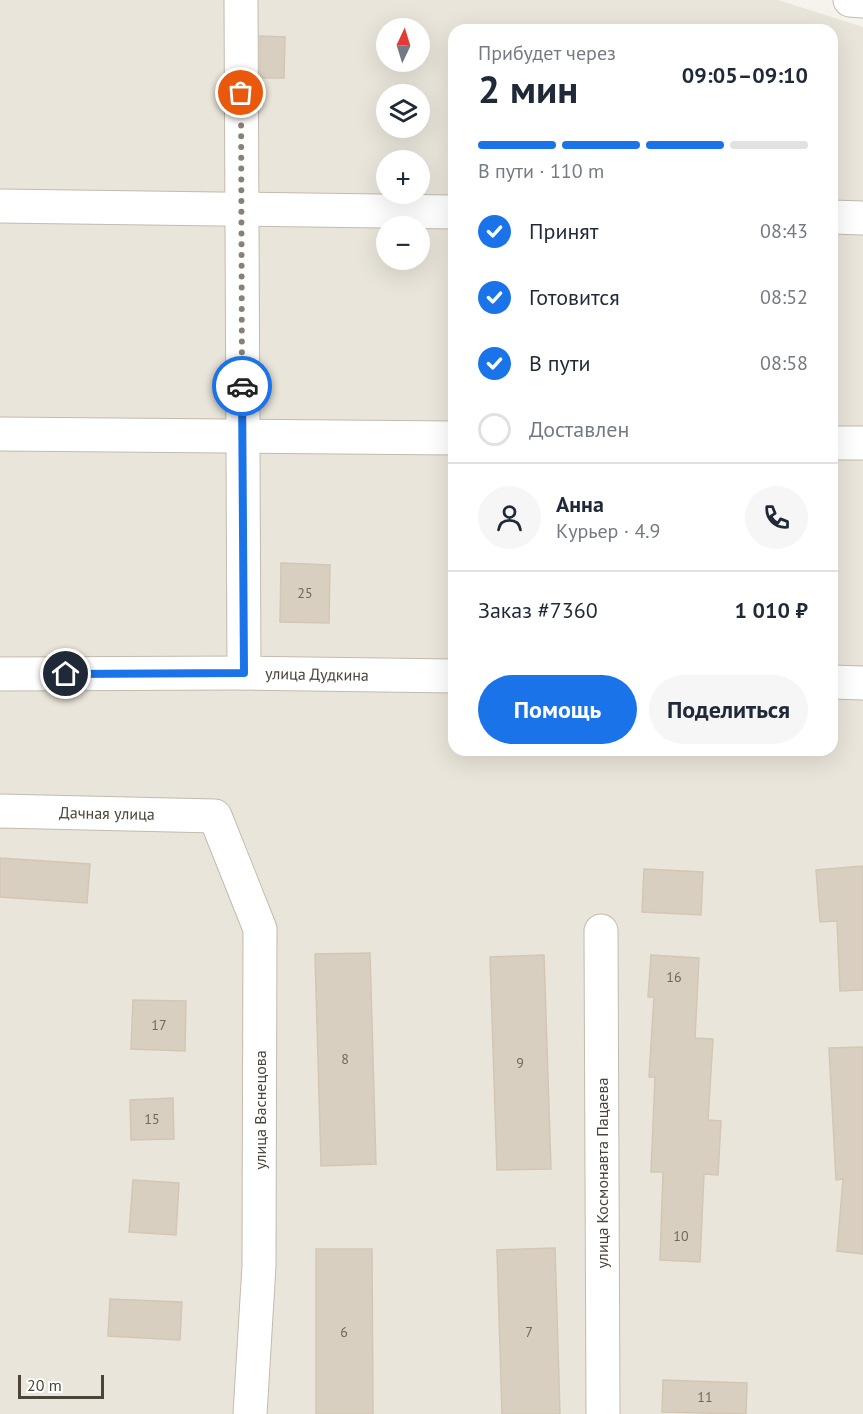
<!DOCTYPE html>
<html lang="ru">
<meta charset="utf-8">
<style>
:root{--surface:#fff;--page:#f6f6f7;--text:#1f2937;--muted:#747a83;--line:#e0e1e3;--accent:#1a73e8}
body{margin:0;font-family:"PT Sans",sans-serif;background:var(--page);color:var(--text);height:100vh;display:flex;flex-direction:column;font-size:22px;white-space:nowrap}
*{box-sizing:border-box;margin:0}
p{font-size:20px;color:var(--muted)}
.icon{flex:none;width:33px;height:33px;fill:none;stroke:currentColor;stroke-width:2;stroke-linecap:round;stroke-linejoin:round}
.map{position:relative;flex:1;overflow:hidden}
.drawer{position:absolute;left:448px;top:24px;width:390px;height:732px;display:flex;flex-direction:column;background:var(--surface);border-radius:18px;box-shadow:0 6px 24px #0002}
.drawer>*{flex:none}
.needle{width:39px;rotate:4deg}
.buttons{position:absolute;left:376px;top:18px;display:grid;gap:12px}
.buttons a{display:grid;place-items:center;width:54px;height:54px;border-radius:50%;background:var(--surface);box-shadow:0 6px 24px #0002;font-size:30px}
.scale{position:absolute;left:18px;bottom:15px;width:86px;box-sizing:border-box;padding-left:6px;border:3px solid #4b4439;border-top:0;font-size:16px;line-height:21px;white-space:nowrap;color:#4b4439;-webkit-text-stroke:4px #fff;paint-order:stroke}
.pin{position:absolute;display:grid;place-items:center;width:51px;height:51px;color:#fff;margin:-26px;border:3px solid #fff;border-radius:50%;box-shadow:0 2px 6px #0007}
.courier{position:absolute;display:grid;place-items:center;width:60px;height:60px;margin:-30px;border:4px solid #1a73e8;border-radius:50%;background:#fff;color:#222;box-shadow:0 2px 8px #0007}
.head em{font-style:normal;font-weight:700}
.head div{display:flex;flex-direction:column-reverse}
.head{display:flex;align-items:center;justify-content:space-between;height:102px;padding:0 30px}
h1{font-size:39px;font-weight:700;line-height:45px}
.bar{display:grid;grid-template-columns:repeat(4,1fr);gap:9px 6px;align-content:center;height:72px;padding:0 30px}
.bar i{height:8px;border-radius:4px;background:var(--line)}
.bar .active{background:var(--accent)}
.bar p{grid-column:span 4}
.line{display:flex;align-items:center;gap:15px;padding:0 30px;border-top:2px solid var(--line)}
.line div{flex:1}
.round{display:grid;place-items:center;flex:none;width:63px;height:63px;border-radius:32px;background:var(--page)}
ol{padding:0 30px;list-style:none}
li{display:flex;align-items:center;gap:18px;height:66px}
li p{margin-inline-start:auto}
li .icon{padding:6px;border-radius:50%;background:var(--accent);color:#fff;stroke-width:4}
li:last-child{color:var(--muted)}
li i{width:33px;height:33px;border:3px solid var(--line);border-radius:50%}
.cta{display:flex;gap:12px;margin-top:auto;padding:12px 30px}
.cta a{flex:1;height:69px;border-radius:36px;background:var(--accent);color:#fff;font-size:24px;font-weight:700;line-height:69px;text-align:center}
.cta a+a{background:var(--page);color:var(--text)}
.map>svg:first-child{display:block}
.residential{fill:#eae5da;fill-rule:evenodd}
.building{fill:#d8cfc1;stroke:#d3c7b4;stroke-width:1.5}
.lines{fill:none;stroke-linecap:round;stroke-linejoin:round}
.minor-casing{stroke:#c2bbae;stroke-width:35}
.minor{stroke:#fff;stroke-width:33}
.done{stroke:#878178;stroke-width:6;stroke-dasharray:0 10.8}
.route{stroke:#1a73e8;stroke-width:8}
.labels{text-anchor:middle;stroke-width:6;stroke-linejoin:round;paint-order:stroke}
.number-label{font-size:14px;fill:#6e675b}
.street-label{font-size:16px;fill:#4b4439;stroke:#fff}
</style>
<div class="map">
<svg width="863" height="1414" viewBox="0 0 863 1414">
<rect width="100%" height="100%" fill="#f6f3ec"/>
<path class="residential" d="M0,0H778L863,27V1414H0ZM387,28H420V62H387ZM454,30H832V750H454ZM387,94H420V128H387ZM387,160H420V194H387ZM387,226H420V260H387Z"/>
<g class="building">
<polygon points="260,36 285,37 284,78 260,78"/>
<polygon points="281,563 330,565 329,623 280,622"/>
<polygon points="0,858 90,864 87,903 0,897"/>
<polygon points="863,866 863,990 840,991 837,921 820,922 816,870"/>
<polygon points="644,869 703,872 701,915 642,912"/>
<polygon points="370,953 376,1164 321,1166 315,954"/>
<polygon points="544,955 551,1169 497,1170 490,957"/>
<polygon points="651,955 699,958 695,1038 713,1039 708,1120 721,1121 718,1175 704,1174 700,1262 660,1260 663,1172 651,1172 655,1077 649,1077 654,997 648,997"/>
<polygon points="133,1000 186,1001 185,1051 131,1049"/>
<polygon points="863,1047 863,1254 837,1251 843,1179 836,1180 829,1048"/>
<polygon points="173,1098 174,1139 131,1140 130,1100"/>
<polygon points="133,1180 179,1183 176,1235 129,1232"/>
<polygon points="555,1248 560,1414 502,1414 497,1250"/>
<polygon points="316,1249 372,1249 373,1414 316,1414"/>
<polygon points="110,1299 182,1302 180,1340 108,1336"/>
<polygon points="663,1380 747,1383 746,1414 662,1412"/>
</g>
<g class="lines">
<defs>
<g id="minor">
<polyline points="241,0 244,673"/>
<polyline points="850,0 863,1"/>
<polyline points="0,206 454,212"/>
<polyline points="832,217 863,218"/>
<polyline points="0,434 454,438"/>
<polyline points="832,443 863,443"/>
<polyline points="0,674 244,673 454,676"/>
<polyline points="832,682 863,683"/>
<polyline points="0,811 215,816 260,929 259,1266 250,1414"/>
<polyline points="601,931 603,1414"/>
</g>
</defs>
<use href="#minor" class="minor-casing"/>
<use href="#minor" class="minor"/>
</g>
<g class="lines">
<polyline class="done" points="241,93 242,386"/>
<polyline class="route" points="66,674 244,673 242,386"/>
</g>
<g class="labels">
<g class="number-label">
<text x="305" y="598">25</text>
<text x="674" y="982">16</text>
<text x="159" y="1030">17</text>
<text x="345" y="1064">8</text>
<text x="520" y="1068">9</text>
<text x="152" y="1124">15</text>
<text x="681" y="1241">10</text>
<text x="344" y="1337">6</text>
<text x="529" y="1337">7</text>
<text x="705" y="1402">11</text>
</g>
<g class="street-label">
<text transform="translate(317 674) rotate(1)" y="6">улица Дудкина</text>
<text transform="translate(107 813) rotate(1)" y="6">Дачная улица</text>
<text transform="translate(260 1110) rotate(-90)" y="6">улица Васнецова</text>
<text transform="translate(602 1173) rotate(-90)" y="6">улица Космонавта Пацаева</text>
</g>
</g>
</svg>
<div class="buttons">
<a><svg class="needle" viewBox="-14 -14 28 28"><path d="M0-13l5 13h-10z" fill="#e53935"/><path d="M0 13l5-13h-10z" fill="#747a83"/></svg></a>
<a><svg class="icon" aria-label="layers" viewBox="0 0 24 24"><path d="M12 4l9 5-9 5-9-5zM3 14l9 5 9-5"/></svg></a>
<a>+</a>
<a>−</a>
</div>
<div class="scale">20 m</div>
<div class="pin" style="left:241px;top:93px;background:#ea580c"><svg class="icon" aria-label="bag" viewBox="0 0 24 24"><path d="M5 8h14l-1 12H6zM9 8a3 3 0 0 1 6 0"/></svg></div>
<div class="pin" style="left:66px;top:674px;background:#1f2937"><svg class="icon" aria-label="home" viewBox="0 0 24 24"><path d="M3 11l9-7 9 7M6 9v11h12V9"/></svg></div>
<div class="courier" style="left:242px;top:386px"><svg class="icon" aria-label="car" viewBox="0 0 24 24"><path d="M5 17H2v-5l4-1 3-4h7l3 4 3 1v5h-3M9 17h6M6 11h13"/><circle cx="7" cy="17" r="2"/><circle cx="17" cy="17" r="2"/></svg></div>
<section class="drawer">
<div class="head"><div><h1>2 мин</h1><p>Прибудет через</p></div><em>09:05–09:10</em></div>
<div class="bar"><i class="active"></i><i class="active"></i><i class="active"></i><i></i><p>В пути · 110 m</p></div>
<ol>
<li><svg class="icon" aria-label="check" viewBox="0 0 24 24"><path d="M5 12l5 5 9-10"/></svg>Принят<p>08:43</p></li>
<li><svg class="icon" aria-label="check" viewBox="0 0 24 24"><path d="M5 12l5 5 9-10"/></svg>Готовится<p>08:52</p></li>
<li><svg class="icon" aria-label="check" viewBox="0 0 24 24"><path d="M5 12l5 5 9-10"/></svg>В пути<p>08:58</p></li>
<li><i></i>Доставлен</li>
</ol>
<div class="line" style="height:108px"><a class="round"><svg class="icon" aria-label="person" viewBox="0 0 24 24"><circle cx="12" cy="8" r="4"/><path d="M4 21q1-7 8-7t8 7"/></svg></a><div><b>Анна</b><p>Курьер · 4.9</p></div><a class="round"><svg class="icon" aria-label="phone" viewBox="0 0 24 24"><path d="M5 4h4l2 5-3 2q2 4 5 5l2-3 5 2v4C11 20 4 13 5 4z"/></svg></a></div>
<div class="line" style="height:78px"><div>Заказ #7360</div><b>1 010 ₽</b></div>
<div class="cta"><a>Помощь</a><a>Поделиться</a></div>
</section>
</div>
